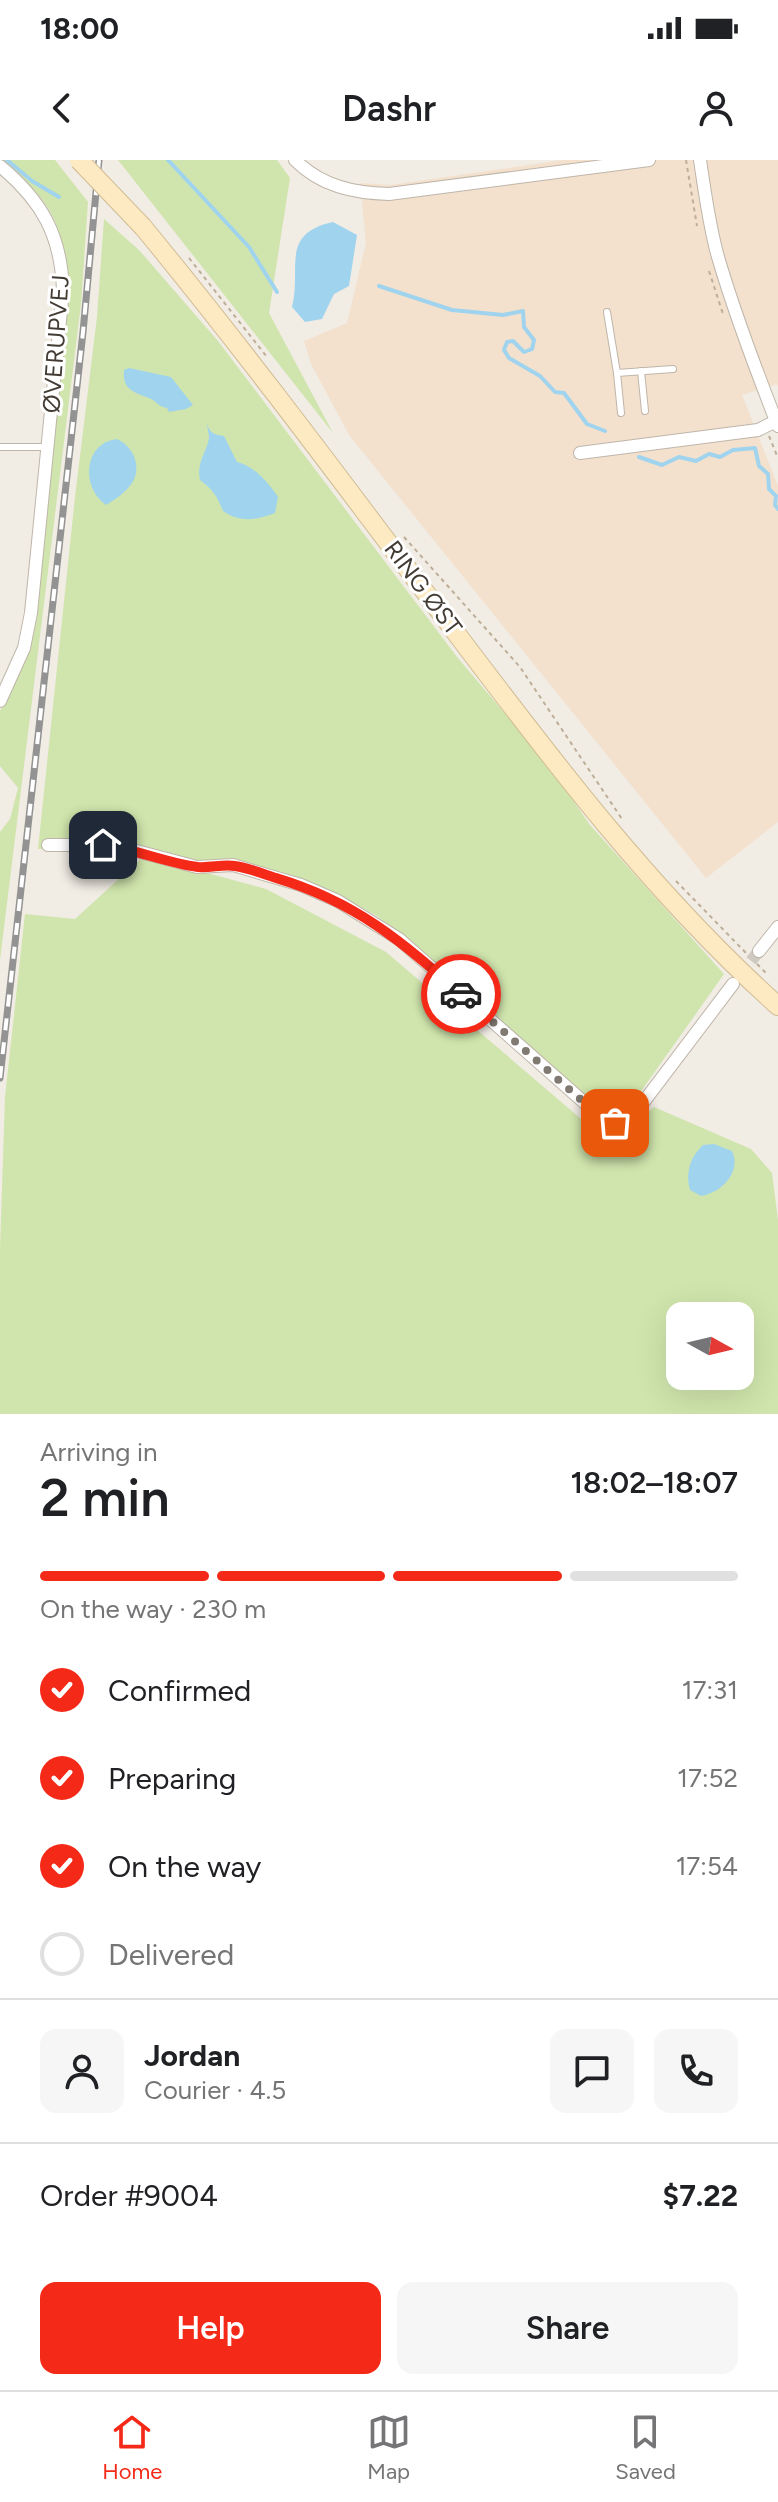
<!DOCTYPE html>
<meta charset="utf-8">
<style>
:root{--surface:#fff;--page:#f6f6f6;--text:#202124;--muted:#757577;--line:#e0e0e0;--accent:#f42918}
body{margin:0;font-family:Figtree,sans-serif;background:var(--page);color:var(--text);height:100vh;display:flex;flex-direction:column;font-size:30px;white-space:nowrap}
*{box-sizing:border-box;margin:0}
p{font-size:26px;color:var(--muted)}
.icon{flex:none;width:44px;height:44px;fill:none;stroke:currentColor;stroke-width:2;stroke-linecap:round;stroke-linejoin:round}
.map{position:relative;height:1254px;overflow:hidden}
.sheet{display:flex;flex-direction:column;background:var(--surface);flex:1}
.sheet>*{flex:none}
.needle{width:52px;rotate:98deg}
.buttons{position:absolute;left:666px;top:1142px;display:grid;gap:16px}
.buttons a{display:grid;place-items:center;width:88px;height:88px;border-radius:16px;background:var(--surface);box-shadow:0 8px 32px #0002;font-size:40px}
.pin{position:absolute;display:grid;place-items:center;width:68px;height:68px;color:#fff;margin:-34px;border-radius:16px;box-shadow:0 4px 12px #0006}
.courier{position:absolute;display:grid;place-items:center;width:80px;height:80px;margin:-40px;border:6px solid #f42918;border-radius:50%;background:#fff;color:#222;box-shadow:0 2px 10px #0007}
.head em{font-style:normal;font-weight:600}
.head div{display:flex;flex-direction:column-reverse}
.head{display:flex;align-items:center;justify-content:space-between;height:136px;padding:0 40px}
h1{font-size:52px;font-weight:600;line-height:60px}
.bar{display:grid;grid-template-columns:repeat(4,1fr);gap:12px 8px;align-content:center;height:96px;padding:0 40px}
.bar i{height:10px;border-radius:6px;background:var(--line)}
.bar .selected{background:var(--accent)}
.bar p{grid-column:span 4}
.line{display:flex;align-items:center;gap:20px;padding:0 40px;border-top:2px solid var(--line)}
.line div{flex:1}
.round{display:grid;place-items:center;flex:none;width:84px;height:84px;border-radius:16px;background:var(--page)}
ol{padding:0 40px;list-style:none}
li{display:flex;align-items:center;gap:24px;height:88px}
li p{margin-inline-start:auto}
li .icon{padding:8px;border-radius:50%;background:var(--accent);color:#fff;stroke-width:4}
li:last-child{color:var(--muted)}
li i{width:44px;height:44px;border:4px solid var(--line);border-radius:50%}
.cta{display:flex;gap:16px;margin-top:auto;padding:16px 40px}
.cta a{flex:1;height:92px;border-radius:16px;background:var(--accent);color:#fff;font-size:32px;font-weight:600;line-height:92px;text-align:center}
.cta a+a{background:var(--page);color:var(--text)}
.status{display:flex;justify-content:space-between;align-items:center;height:56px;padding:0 40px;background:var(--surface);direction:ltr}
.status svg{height:22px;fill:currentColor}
header{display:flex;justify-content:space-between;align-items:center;height:104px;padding:0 40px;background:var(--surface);font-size:36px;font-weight:600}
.dock{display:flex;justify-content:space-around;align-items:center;height:112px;border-top:2px solid var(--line);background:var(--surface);font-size:22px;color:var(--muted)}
.dock a{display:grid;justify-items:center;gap:4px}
.dock .selected{color:var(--accent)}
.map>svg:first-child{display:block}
.commercial{fill:#f3e1ce}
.green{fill:#d0e5ad;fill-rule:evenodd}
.water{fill:#a0d4ee}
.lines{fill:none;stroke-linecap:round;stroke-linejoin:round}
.stream{stroke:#a0d4ee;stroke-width:4}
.minor-tunnel{stroke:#cec9c1;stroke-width:12;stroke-dasharray:12 6;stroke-linecap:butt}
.service-casing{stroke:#bfb6aa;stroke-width:8}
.minor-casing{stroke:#bfb6aa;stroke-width:14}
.secondary-casing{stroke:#d1bc94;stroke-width:20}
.path{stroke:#beae98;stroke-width:2;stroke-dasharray:4 4;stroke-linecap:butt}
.service{stroke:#fff;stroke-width:6}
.minor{stroke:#fff;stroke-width:12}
.secondary{stroke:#fdeac2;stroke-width:18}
.rail-casing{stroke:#939393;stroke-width:7}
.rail{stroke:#fff;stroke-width:4;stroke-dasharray:12;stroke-linecap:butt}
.secondary-bridge-casing{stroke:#d1bc94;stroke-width:20;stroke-linecap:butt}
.secondary-bridge{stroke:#fdeac2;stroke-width:18}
.done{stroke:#807a72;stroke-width:8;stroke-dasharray:0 14.4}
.route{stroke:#f42918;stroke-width:10}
.labels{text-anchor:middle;stroke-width:6;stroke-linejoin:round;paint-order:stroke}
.street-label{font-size:24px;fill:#433c34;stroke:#fff}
</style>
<div class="status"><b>18:00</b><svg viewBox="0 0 49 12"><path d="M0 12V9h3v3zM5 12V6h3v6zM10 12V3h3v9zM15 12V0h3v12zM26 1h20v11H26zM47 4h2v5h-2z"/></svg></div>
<header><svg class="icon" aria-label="back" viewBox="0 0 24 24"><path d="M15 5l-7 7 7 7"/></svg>Dashr<svg class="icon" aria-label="person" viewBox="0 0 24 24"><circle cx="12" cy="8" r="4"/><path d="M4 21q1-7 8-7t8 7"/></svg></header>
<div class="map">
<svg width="778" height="1254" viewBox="0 0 778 1254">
<rect width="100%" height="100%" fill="#f1ece4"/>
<polygon class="commercial" points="563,0 778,0 778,227 777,224 742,235 778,326 778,662 706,718 349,275 311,204 304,181 347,163 366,83 360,23 390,25"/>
<g class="green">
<path d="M0,0H55L88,42L81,144L0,800V672L10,659L18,628L0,606V551L29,490L68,127C64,88 62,60 33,29C23,19 10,10 0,0Z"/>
<polygon points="118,0 277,0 290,18 269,153 333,273"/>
<polygon points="104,59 139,90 218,181 457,497 547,603 590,665 724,814 625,954 616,956 605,953 420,790 377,756 341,736 292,719 195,702 131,686 38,689 75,337 97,157"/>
<path d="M144,696L266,729L386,792L594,970L614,982L654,947L751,989L772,1013L778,1060V1254H0V1089L5,937L25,754L75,759ZM680,1156H740V1216H680Z"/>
</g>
<g class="water">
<path d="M333,62L357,75L349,126L334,134L322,159L305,162L292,147C302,108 279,74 333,62Z"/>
<path d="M129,208L171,217L193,245L186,249L169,252L167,248C157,246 158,242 149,238C134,232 122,230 124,210Z"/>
<path d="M207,263C209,273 215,275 224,276L237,302C254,306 269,323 278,337L275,353C257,360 240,363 223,351C217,336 213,330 200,320C196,302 207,292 209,278C209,273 207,268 207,263Z"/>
<path d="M116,279C131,284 140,302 135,317C131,329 116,339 106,345C81,328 83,284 116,279Z"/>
<path d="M714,984L732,991C742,1012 721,1033 701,1036L690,1030C685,1013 690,997 703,985Z"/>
</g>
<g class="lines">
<g class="stream">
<polyline points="7,0 32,21 59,37"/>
<polyline points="168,0 249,87 277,132"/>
<polyline points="379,126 452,150 503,155 523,151 524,167 534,180 532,189 524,192 513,181 507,182 504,190 509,198 540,216 555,232 564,233 587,264 605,271"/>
<polyline points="639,297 662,305 679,297 696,301 709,294 720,297 733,290 755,288 759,306 768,314 769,329 776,336 775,345 778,349"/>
</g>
<polyline class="minor-tunnel" points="740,815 759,791"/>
<defs>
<g id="service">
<polyline points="607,152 617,213 673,209"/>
<polyline points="641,211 645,251"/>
<polyline points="617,213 621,253"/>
<polyline points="0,287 48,287"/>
</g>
<g id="minor">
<path d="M295,0C321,26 353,33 389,34L649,0"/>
<path d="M700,0C705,33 709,65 718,97C735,155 756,210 778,266"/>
<path d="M0,6C42,41 61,75 63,130L31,453L24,488L0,541"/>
<polyline points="580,293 758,270 776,261"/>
<path d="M48,685H103L129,689L197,707L233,705L301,725L338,741L399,779L603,959C618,964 624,962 636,952L733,824"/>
<polyline points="759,791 778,767"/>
</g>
<path id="secondary" d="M143,67C250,197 349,331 450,465C551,599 653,734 778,846"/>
</defs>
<use href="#service" class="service-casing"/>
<use href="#minor" class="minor-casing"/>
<use href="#secondary" class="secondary-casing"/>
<g class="path">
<polyline points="686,0 697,66"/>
<polyline points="189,98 267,197"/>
<polyline points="709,111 723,154"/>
<polyline points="769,276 778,298"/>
<polyline points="404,377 520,507 622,659"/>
<polyline points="676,721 747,794"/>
<polyline points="757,804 767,814"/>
</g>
<use href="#service" class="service"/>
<use href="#minor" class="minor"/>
<use href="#secondary" class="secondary"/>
<defs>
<polyline id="rail" points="0,918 83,172 99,0"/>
</defs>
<use href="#rail" class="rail-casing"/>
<use href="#rail" class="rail"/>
<defs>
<polyline id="secondary-bridge" points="79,0 143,67"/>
</defs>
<use href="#secondary-bridge" class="secondary-bridge-casing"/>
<use href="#secondary-bridge" class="secondary-bridge"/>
</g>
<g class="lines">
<polyline class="done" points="461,834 603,959 615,963"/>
<path class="route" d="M103,685C135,689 166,703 198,707C211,708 223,704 235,706C249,708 263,714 276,718C356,742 401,781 461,834"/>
</g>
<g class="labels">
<g class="street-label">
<text transform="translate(56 184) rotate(-86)" y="8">ØVERUPVEJ</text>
<text transform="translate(423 428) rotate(53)" y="8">RING ØST</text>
</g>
</g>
</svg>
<div class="buttons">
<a><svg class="needle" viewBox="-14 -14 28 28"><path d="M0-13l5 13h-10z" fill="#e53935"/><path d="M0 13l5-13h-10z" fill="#757577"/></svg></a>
</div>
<div class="pin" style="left:615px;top:963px;background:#ea580c"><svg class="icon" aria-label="bag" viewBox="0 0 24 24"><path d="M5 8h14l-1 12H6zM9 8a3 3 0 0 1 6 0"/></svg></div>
<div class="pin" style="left:103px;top:685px;background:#1f2937"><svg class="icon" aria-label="home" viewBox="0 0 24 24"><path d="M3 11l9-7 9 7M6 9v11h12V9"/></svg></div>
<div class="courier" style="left:461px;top:834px"><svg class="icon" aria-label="car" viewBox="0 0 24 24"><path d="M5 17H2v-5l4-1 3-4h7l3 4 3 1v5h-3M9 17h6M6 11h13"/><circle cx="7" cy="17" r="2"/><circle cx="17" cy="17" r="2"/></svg></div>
</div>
<section class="sheet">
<div class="head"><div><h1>2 min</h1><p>Arriving in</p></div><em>18:02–18:07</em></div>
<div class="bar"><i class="selected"></i><i class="selected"></i><i class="selected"></i><i></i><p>On the way · 230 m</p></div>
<ol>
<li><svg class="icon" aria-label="check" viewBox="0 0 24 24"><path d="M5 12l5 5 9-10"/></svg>Confirmed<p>17:31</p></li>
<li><svg class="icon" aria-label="check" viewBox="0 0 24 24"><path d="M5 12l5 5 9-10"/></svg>Preparing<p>17:52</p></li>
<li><svg class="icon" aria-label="check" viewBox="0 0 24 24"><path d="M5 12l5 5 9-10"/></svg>On the way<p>17:54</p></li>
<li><i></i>Delivered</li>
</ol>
<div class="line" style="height:144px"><a class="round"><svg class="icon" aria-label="person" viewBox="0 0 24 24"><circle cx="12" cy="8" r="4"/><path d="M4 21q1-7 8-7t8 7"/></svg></a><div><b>Jordan</b><p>Courier · 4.5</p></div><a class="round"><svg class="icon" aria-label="chat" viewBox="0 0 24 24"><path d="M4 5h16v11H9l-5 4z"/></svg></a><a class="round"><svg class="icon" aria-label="phone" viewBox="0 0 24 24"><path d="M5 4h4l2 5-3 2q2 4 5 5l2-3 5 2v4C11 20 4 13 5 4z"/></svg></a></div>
<div class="line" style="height:104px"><div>Order #9004</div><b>$7.22</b></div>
<div class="cta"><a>Help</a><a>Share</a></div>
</section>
<nav class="dock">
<a class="selected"><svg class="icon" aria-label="home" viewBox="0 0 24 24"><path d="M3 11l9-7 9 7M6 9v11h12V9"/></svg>Home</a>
<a><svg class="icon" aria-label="map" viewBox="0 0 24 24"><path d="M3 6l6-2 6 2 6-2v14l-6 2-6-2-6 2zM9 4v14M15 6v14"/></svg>Map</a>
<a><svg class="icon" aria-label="saved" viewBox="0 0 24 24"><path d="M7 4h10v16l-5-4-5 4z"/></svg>Saved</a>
</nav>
